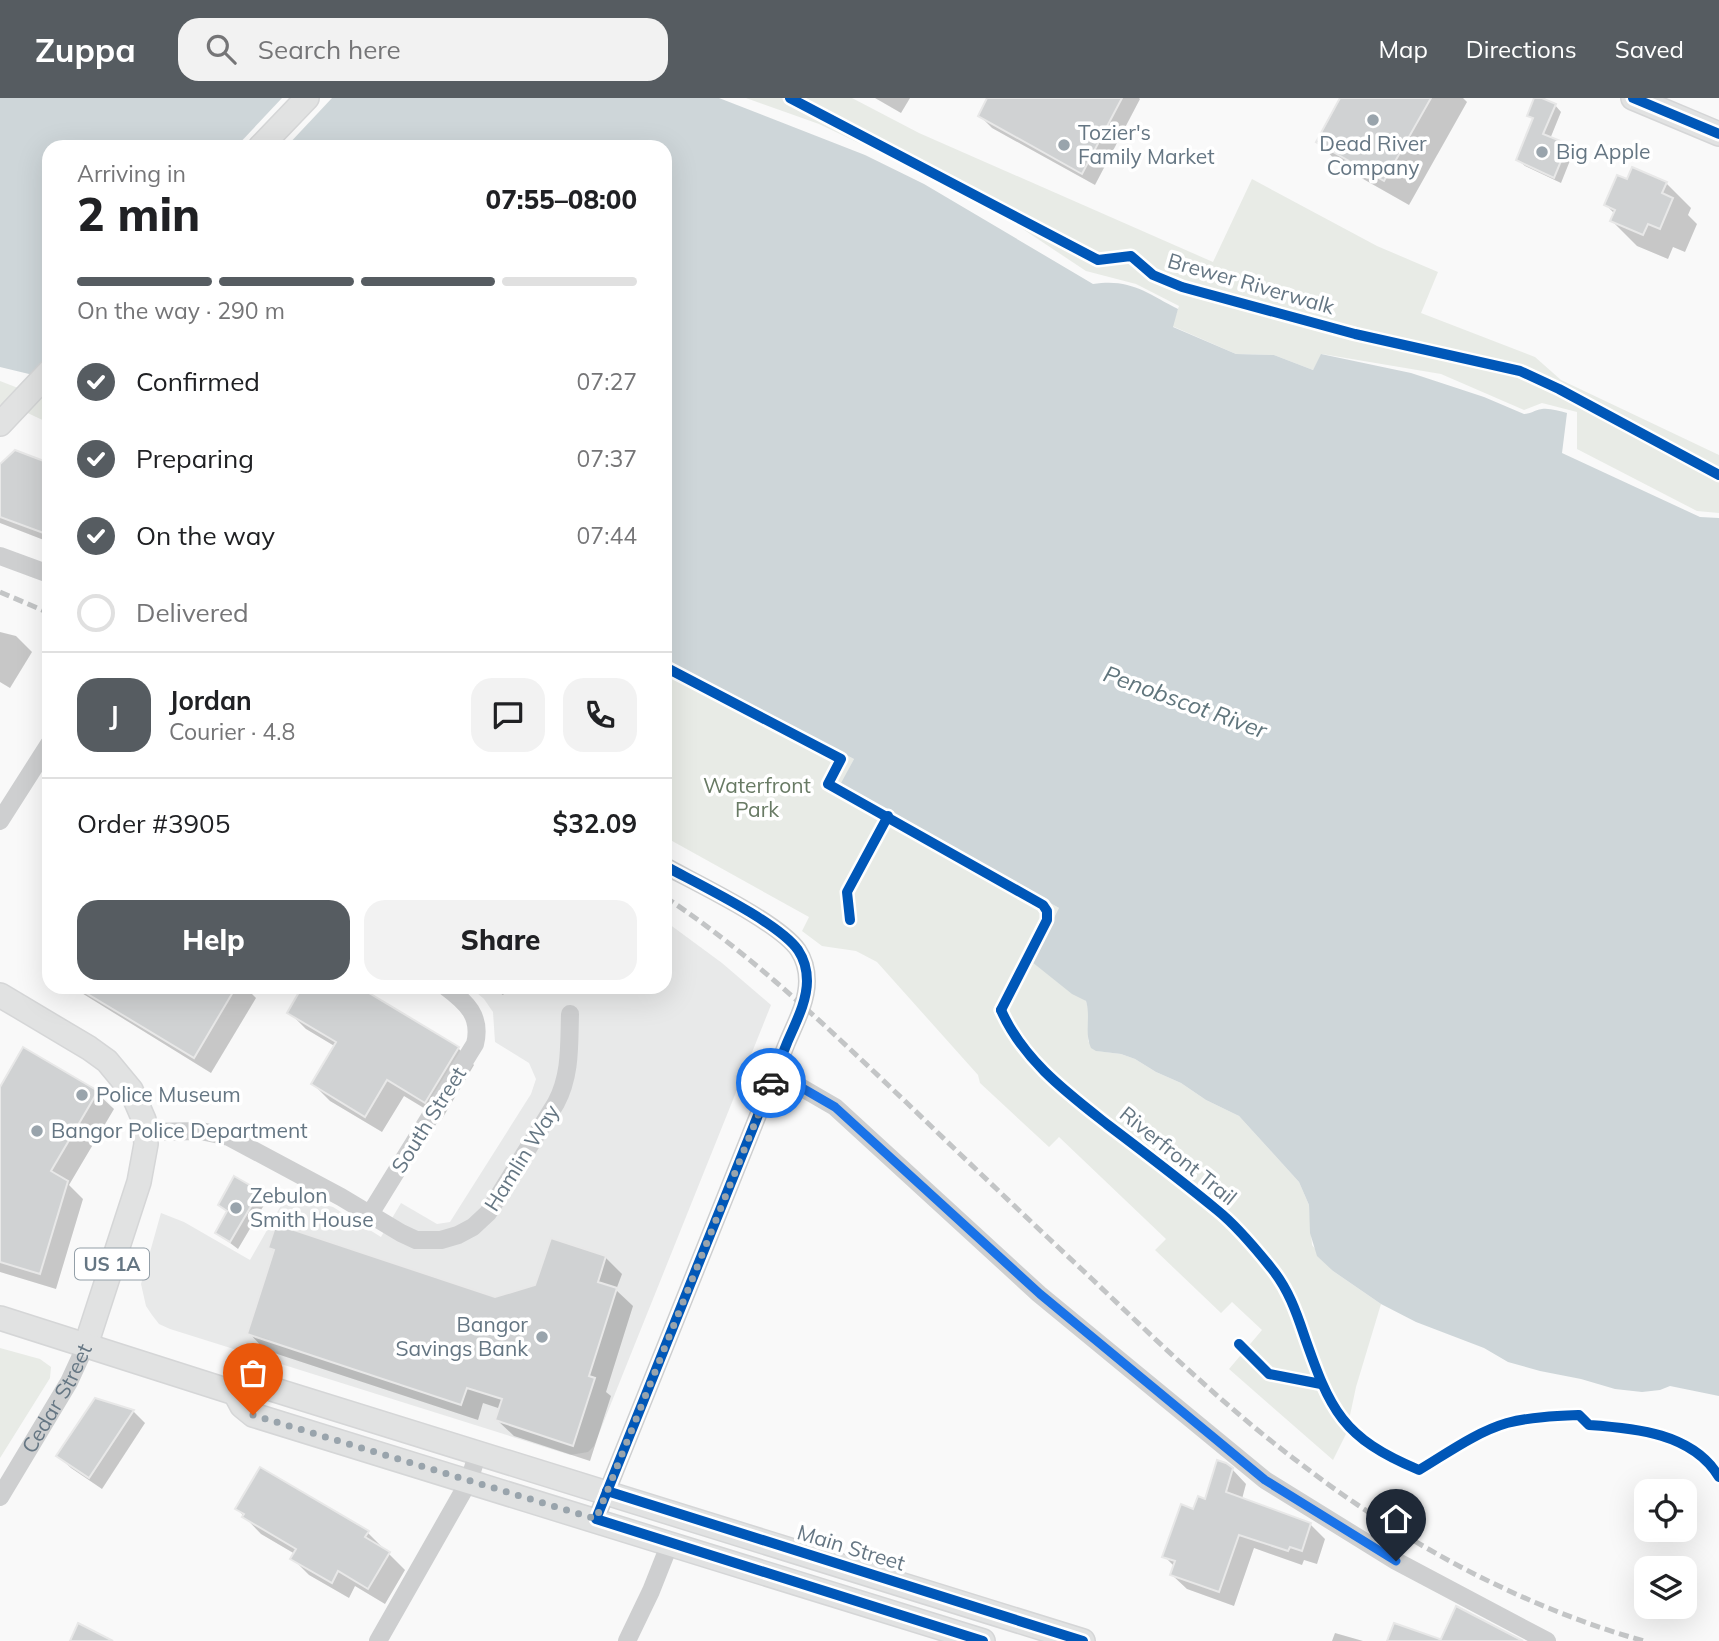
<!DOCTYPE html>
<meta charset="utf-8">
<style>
:root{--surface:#fff;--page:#f2f2f2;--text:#202124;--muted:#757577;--line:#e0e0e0;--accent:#565c61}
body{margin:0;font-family:Mulish,sans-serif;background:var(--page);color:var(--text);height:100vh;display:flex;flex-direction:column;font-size:26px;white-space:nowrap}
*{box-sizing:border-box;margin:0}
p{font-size:23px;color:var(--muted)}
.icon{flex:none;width:38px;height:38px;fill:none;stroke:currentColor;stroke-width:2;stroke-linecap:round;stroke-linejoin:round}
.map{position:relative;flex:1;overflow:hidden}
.drawer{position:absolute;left:42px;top:42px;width:630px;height:854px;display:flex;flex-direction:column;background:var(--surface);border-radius:21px;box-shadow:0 7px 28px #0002}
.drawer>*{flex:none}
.controls{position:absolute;left:1634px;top:1381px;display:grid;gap:14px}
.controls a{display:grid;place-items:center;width:63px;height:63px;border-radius:14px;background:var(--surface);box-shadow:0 7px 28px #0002;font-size:35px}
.pin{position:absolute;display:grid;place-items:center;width:60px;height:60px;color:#fff;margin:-72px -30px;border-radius:50% 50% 50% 0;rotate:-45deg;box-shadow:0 0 7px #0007}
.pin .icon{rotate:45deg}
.courier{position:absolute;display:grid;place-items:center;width:70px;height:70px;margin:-35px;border:5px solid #1a73e8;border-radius:50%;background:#fff;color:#222;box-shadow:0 2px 9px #0007}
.summary em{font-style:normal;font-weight:800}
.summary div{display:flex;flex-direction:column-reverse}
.summary{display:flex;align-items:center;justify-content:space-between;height:119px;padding:0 35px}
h1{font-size:46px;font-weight:800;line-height:52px}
.bar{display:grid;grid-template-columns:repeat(4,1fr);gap:10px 7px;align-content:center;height:84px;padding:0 35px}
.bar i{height:9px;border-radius:5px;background:var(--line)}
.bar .active{background:var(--accent)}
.bar p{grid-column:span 4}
.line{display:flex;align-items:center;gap:18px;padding:0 35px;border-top:2px solid var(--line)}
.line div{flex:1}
.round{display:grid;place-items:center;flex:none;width:74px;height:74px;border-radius:21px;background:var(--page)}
ol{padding:0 35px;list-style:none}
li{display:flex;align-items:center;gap:21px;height:77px}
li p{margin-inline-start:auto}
li .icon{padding:7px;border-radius:50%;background:var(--accent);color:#fff;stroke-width:4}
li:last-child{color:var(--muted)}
li i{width:38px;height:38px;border:4px solid var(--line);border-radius:50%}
.cta{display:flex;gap:14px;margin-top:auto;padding:14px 35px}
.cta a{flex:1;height:80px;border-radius:21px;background:var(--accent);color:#fff;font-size:28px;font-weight:800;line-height:80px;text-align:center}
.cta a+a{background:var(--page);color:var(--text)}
header{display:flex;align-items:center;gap:42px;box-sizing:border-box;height:98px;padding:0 35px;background:var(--accent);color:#fff}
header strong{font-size:33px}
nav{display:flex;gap:38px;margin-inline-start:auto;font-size:24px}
.search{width:490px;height:63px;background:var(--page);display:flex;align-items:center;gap:18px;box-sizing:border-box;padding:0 24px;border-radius:21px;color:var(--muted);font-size:26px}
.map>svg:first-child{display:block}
.built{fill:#e8e9e9}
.green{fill:#e8ebe6}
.water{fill:#ced6d9}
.pier{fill:#f9f9f9}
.shadow{fill:#0003}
.building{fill:#d0d2d3;stroke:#e8e8e8;stroke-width:2}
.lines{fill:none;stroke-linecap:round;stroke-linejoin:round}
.major-casing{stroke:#d5d6d7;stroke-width:26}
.minor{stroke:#cecfd0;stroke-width:18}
.major{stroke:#e1e2e2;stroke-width:23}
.rail{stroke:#c3c5c6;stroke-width:5;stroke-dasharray:10 5;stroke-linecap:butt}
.cycleway-casing{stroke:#fff;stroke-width:15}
.cycleway{stroke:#0057b8;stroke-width:10}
.done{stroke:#99a4ac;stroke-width:7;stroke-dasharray:0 12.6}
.route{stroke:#1a73e8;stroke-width:9}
.poi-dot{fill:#99a4ac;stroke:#fff;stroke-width:2.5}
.labels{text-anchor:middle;stroke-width:7;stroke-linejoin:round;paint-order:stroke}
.shield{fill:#fff;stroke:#939fa8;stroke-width:2}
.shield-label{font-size:19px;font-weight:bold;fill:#657683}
.poi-label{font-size:21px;fill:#657683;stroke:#fff;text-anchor:start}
.street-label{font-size:21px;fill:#657683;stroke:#fff}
.park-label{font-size:21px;fill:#687a64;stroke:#fff}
.water-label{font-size:23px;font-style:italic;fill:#60757c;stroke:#fff}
</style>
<header>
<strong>Zuppa</strong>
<div class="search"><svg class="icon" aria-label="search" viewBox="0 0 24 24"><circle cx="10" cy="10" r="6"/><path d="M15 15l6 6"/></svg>Search here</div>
<nav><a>Map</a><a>Directions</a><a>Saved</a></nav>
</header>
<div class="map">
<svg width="1719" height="1543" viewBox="0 0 1719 1543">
<rect width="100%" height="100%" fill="#f9f9f9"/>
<polygon class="built" points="665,823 722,865 771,907 594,1348 588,1354 570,1357 170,1231 159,1226 152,1217 146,1208 141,1186 161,1115 184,1124 250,1162 287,1097 333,1109 381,1139 401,1105 437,1126 450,1124 531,996 536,981 529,965 495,944 493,914 484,901 470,889 665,889"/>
<g class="green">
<polygon points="746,0 852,0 919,35 1213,164 1252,81 1377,148 1438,174 1421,215 1535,259 1561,282 1719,357 1719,415 1697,413 1577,351 1577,314 1542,305 1524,312 1441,276 1322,256 1313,272 1274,257 1236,256 1172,228 1179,208 1136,186 1086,173 979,102 819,26"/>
<polygon points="0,283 49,302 49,325 4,304 0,307"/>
<polygon points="665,564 854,661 841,687 1059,810 1055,882 1086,903 1088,910 1088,943 1097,953 1121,956 1135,961 1156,974 1181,985 1206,1002 1239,1018 1299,1084 1309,1107 1312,1147 1333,1173 1381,1206 1356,1289 1346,1336 1333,1362 1229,1271 1262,1232 1232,1204 1221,1215 1155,1152 1166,1141 1059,1039 1049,1049 980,985 978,977 877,864 856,853 822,848 802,833 809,819 665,739"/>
<polygon points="0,1250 40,1261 51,1269 50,1280 0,1360"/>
</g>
<path class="water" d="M0,0H719L865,57L924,86L1093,186C1130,180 1147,195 1178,211L1173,229L1236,256L1274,257L1313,272L1321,256L1411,275L1484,299L1524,316C1531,316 1534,312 1542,311C1550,310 1559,313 1567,315L1562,355L1700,419L1719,420V1298L1670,1288L1660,1292L1642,1294L1615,1291L1581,1281L1540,1273L1508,1264L1484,1250L1416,1224L1381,1206L1333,1173L1317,1158L1310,1135L1309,1107L1299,1084L1239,1018L1206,1002L1181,985L1156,974L1135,961L1121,956L1096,953L1091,950C1084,935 1091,919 1086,903L1072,896L1032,864L1059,810L840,687L854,661L665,564V49H49V284L29,276L0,269Z"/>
<polygon class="pier" points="282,0 332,0 286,49 236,49"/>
<g class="shadow">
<polygon points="875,0 910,0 901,15"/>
<polygon points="989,0 1139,0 1140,1 1095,87 992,30 980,18"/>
<polygon points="1342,0 1463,0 1467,4 1409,107 1342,69 1318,44"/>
<polygon points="1536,0 1555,7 1561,14 1550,41 1567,48 1573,55 1561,85 1525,68 1518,62 1534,22 1529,17"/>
<polygon points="1628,83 1666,85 1691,110 1688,117 1697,126 1685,154 1673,149 1668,161 1637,148 1612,123 1615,116 1606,107"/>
<polygon points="1,364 49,367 49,444 0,425"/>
<polygon points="0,534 16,538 32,554 10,590 0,584"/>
<polygon points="72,889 245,889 256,900 211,975"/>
<polygon points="304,889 356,889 458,950 474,967 442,1021 404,998 382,1034 330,1003 313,986 336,949 306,931 289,914"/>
<polygon points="491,889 509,889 503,897"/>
<polygon points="24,952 97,995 114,1011 69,1087 83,1101 56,1191 0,1174 0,992"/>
<polygon points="259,1094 267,1102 238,1151 217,1135 228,1115 220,1107"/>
<polygon points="270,1149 495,1201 537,1189 605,1159 622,1176 616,1192 633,1208 606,1294 611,1298 590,1363 514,1338 497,1322 501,1311 483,1305 478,1322 265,1252 249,1235 275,1155"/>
<polygon points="133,1313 145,1325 102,1391 71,1370 58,1358"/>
<polygon points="1232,1371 1246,1386 1242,1401 1310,1426 1325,1441 1317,1466 1304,1462 1302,1467 1254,1450 1234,1508 1187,1491 1172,1477 1175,1469 1164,1458 1194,1413 1206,1403"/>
<polygon points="237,1411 367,1434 405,1472 385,1506 355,1488 349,1500 309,1477 292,1460 295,1456 261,1436"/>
<polygon points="1335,1535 1363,1543 1332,1543"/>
</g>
<g class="building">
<polygon points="987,0 1122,0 1082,76 978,18"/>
<polygon points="1340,0 1431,0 1384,83 1316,44"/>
<polygon points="1534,0 1542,0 1556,6 1543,36 1568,46 1554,80 1516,62 1533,20 1527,18"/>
<polygon points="1632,69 1667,84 1662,95 1673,100 1660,131 1648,126 1643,137 1610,123 1615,112 1604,107 1617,77 1627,81"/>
<polygon points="15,352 49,365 49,437 0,419 0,366"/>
<polygon points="76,889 236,889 194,960"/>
<polygon points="302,889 359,889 459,949 425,1005 387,982 365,1019 311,986 336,944 287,915"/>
<polygon points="23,949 98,993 51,1073 68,1083 40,1176 0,1164 0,989"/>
<polygon points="234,1078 260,1093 230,1144 215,1135 227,1113 218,1107"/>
<polygon points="276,1126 495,1199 535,1187 551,1140 606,1158 598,1184 617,1190 589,1278 595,1280 573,1348 495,1322 502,1301 467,1290 461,1307 247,1236 274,1152 268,1150"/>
<polygon points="95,1300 134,1312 89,1380 56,1358"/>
<polygon points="1217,1362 1226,1365 1233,1370 1226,1394 1311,1425 1302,1453 1290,1449 1288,1453 1239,1437 1219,1494 1170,1477 1175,1463 1162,1459 1181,1406 1193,1411 1198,1398 1205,1401"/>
<polygon points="260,1369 369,1433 365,1439 390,1454 368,1491 338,1473 332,1485 290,1461 296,1451 242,1419 244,1416 235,1411"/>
<polygon points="1456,1508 1523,1543 1440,1543"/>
<polygon points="78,1525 113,1543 70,1543"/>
<polygon points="1394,1525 1440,1541 1439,1543 1387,1543"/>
</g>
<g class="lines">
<defs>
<g id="major">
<polyline points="1633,0 1719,36"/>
<polyline points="260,49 307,0"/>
<polyline points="0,326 49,274"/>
<polyline points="0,897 89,950 107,963 131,992 144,1022 146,1046 139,1084 86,1247"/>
<polyline points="0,1220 235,1295 248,1289 262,1288 1083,1543"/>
<polyline points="235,1295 242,1308 253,1317 983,1543"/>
</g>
</defs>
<use href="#major" class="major-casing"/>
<g class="minor">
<polyline points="0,458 49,476"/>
<polyline points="0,723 49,646"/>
<polyline points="773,979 797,987 835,1009 1039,1196 1265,1382 1396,1463 1547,1543"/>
<path d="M146,1034L201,1033L229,1039L341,1099L401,1135L416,1142H441L458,1137L473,1129L488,1115L556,1005C571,977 569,947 570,916"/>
<path d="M370,1116L475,946C482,918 466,904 446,889"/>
<path id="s1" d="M0,1399L69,1284L86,1247"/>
<path d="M596,1421L787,945C795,926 807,904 807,883C807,872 804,861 798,852C778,824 698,786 665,768"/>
<polyline points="378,1543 469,1383 478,1354"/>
<polyline points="627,1543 651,1493 670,1445"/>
</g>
<use href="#major" class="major"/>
<g class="rail">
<polyline points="0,494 49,515"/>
<path d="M665,799C754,858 830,932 907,1005C968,1064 1030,1123 1092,1181C1158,1244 1224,1308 1297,1363C1399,1442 1519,1508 1644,1543"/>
</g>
<defs>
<g id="cycleway">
<polyline points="790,0 1098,162 1131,158 1153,177 1182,189 1355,236 1520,273 1559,291 1719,377"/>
<polyline points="1633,0 1719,36"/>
<polyline points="665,569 841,661 828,686 1043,807 1047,813 1047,822 1001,912"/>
<path d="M665,768C698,786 778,824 798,852C804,861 807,872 807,883C807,904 795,926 787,945L596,1421L983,1543"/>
<polyline points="850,822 847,794 888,718"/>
<path d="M1001,912C1023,962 1066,994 1108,1027C1145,1055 1182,1083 1217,1112C1237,1128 1256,1151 1272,1171C1288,1191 1296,1213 1304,1237C1330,1312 1342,1340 1419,1372C1446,1356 1476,1334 1507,1325C1530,1319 1555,1318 1579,1317L1589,1327C1634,1330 1693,1335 1719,1379"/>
<polyline points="1239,1246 1269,1276 1321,1286"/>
<polyline points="607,1393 1083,1543"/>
</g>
</defs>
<use href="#cycleway" class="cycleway-casing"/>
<use href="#cycleway" class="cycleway"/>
</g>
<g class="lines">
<polyline class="done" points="253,1317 596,1421 771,985"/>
<polyline class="route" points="771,985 773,979 797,987 835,1009 1040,1196 1265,1382 1396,1463"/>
</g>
<g class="poi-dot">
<circle cx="1373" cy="22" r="7"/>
<circle cx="1064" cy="47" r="7"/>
<circle cx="1542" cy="54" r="7"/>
<circle cx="82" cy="997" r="7"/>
<circle cx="37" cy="1033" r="7"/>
<circle cx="236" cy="1110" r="7"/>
<circle cx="542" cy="1239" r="7"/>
</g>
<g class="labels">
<rect class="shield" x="75" y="1150.5" width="74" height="31" rx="5"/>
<g class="shield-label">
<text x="112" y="1173">US 1A</text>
</g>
<g class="poi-label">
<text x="1078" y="42">Tozier's<tspan x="1078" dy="24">Family Market</tspan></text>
<text x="1373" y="53" text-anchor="middle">Dead River<tspan x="1373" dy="24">Company</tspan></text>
<text x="1556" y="61">Big Apple</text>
<text x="96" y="1004">Police Museum</text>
<text x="51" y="1040">Bangor Police Department</text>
<text x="250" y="1105">Zebulon<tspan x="250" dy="24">Smith House</tspan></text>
<text x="528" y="1234" text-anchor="end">Bangor<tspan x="528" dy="24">Savings Bank</tspan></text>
</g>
<g class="street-label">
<text transform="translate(1251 186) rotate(16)" y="7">Brewer Riverwalk</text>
<text transform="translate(429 1022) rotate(-58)" y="7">South Street</text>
<text transform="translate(1178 1058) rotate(39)" y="7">Riverfront Trail</text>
<text transform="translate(522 1060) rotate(-58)" y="7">Hamlin Way</text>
<text dy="7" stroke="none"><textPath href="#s1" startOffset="114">Cedar Street</textPath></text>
<text transform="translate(851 1450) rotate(17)" y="7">Main Street</text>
</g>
<g class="park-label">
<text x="757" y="695">Waterfront<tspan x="757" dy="24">Park</tspan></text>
</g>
<g class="water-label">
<text transform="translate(1185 604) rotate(20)" y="8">Penobscot River</text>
</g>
</g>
</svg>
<div class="controls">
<a><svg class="icon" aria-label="locate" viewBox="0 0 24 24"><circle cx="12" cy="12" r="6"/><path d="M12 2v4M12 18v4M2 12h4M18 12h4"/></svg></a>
<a><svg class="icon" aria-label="layers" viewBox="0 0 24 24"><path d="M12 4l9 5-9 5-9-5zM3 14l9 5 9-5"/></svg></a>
</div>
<div class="pin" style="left:253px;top:1317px;background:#ea580c"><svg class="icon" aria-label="bag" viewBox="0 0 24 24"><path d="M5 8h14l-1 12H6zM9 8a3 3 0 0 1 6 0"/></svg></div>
<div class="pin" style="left:1396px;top:1463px;background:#1f2937"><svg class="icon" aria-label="home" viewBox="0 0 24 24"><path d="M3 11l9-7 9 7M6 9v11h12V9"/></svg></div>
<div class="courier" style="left:771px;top:985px"><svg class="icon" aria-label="car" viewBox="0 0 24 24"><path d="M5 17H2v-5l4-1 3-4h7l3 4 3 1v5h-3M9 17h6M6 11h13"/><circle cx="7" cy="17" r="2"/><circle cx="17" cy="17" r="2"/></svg></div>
<section class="drawer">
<div class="summary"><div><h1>2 min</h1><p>Arriving in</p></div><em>07:55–08:00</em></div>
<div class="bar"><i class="active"></i><i class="active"></i><i class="active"></i><i></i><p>On the way · 290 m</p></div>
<ol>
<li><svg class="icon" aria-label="check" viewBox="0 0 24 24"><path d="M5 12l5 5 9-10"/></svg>Confirmed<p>07:27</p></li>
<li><svg class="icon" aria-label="check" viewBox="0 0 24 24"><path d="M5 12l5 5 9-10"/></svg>Preparing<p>07:37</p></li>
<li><svg class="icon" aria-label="check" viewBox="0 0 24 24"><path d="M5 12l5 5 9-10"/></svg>On the way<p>07:44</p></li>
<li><i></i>Delivered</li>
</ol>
<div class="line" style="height:126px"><b class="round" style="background:var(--accent);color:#fff">J</b><div><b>Jordan</b><p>Courier · 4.8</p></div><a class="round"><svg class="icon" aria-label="chat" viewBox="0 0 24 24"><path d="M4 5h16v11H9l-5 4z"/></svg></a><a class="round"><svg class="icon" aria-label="phone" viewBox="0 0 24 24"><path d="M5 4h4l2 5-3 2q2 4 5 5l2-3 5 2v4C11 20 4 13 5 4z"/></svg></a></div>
<div class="line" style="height:91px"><div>Order #3905</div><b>$32.09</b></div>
<div class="cta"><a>Help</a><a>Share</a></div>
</section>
</div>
